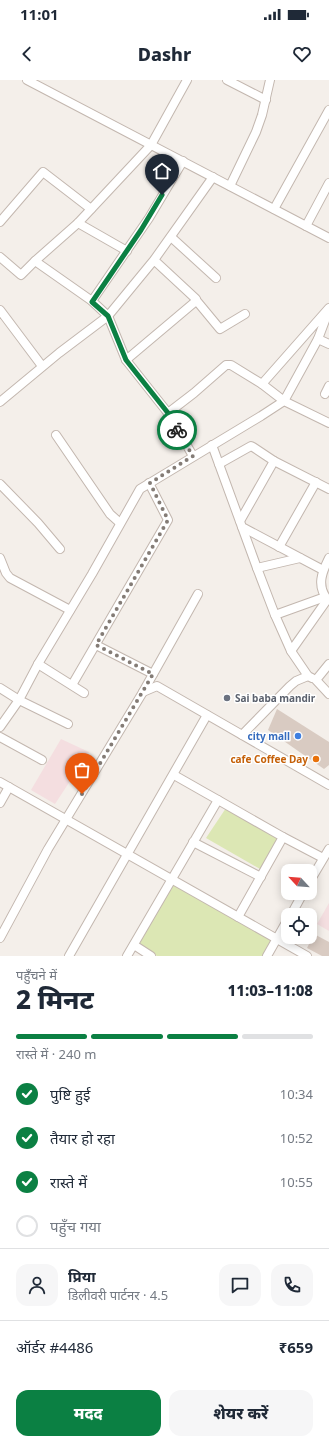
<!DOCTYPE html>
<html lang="hi">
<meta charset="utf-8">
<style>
:root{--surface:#fff;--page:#f6f6f7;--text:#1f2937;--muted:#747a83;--line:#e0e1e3;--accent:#0b8043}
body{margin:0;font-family:"Noto Sans","Noto Sans Devanagari",sans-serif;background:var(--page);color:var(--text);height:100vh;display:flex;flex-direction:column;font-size:15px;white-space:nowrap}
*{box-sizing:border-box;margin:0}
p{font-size:13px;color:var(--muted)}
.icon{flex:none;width:22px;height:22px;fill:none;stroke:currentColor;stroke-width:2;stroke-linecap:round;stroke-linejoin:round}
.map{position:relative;height:876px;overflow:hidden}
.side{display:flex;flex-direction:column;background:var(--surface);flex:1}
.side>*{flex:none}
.needle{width:26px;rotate:296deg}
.fabs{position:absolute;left:281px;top:784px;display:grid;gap:8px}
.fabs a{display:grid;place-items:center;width:36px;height:36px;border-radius:8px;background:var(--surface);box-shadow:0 2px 10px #0003;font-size:20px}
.pin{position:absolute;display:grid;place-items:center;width:34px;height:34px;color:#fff;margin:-41px -17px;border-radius:50% 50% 50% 0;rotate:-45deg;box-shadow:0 0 4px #0007}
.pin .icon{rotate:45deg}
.courier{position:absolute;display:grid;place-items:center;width:40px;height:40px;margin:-20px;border:3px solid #0b8043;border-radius:50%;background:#fff;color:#222;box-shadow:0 1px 5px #0007}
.overview em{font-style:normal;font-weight:800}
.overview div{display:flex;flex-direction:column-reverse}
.overview{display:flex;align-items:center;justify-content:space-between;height:68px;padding:0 16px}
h1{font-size:26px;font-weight:800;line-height:30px}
.bar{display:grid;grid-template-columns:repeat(4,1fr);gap:6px 4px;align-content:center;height:48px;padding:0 16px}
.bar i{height:5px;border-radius:3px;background:var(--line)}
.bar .on{background:var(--accent)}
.bar p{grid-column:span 4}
.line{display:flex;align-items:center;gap:10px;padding:0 16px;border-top:1px solid var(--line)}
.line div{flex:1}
.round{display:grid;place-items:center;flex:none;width:42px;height:42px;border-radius:12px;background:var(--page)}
ol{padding:0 16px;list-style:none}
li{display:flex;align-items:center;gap:12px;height:44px}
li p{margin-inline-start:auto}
li .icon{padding:4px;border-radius:50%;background:var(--accent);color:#fff;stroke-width:4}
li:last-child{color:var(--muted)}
li i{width:22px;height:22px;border:2px solid var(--line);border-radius:50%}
.primary-button{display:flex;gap:8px;margin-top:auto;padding:8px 16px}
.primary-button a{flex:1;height:46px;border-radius:12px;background:var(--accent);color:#fff;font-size:16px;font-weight:800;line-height:46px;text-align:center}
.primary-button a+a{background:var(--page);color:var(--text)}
.status{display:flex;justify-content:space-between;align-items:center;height:28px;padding:0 20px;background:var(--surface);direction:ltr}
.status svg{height:11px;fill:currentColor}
header{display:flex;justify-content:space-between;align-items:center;height:52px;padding:0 16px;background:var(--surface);font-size:18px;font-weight:800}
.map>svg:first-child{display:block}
.medical{fill:#f4dee0}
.green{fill:#dce7b4}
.building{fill:#d9cbc2}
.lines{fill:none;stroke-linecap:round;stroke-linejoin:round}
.minor-casing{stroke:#c3b7af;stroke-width:10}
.minor{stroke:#fff;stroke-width:8}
.done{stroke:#847c76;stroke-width:4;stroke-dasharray:0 7.2}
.route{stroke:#0b8043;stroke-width:5}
.worship-dot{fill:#6b7280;stroke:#fff;stroke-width:1.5}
.shop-dot{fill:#3f7fe0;stroke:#fff;stroke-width:1.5}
.food-dot{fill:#e8710a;stroke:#fff;stroke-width:1.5}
.labels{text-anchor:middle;stroke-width:3;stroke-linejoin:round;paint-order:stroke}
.worship-label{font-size:10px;font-weight:bold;fill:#5b616d;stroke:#fff;text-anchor:start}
.shop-label{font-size:10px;font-weight:bold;fill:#366cbe;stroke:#fff;text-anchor:end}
.food-label{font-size:10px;font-weight:bold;fill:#c56008;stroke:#fff;text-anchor:end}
</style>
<div class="status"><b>11:01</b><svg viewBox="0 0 49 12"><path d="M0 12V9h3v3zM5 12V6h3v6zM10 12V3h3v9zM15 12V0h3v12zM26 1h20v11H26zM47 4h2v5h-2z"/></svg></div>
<header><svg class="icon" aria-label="back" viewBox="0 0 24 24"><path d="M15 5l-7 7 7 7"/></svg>Dashr<svg class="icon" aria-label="heart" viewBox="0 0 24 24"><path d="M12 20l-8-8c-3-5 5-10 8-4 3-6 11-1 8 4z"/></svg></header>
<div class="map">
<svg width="329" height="876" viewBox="0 0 329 876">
<rect width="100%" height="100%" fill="#f4efea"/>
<g class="medical">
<polygon points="61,659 89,672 55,724 31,710"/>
<polygon points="329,823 329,851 317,844"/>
</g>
<g class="green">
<polygon points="226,728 279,758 260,789 206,758"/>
<polygon points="173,804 272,860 263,876 157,876 138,864"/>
</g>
<g class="building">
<polygon points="277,629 329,662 329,685 324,689 268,650"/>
<polygon points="314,854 329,862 329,876 322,876 307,868"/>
</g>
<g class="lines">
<defs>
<g id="minor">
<polyline points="27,0 329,158"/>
<polyline points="227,0 266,20"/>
<polyline points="230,106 256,52 262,35 270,0"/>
<polyline points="274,129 329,30"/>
<polyline points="0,142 43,92 91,129"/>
<polyline points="78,143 127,171"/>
<polyline points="306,146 329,103"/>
<polyline points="171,157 216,198"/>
<polyline points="0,177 21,195 35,181"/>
<polyline points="154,180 196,219 196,221 126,280 108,236 154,180 213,97"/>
<polyline points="196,220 220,249 245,234"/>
<polyline points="92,221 35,181 78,143 151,65 187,0"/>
<polyline points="329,228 262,304 284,321 318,259 329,230"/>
<polyline points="0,230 42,286"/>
<polyline points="318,259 329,264"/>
<polyline points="126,280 168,333 193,376"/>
<polyline points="325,314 329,306"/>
<polyline points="0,322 59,273 108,236 92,221 149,138 183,81"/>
<polyline points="168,333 194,313 226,285 231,285 262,304"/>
<polyline points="56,355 110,434 120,443"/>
<polyline points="212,365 242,447 323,490"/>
<polyline points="274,381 329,409"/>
<polyline points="219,384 251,366 253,367 274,381 240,441"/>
<polyline points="0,404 38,443 60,469"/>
<polyline points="242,447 257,488 300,478"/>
<polyline points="279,467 316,402"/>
<polyline points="0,478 6,493 10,498 70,530"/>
<polyline points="257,488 275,535 325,517"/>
<path d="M328,520C316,506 322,492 329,478"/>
<polyline points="275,535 291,571 327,520"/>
<polyline points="96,565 153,594"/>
<polyline points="291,571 308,596 312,598"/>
<polyline points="38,584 84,613"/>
<polyline points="329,584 316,600 329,614"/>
<polyline points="72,605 168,440 149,403"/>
<polyline points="0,608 19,620 68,644"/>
<polyline points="143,612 198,514"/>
<polyline points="0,647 19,620 38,584 92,494 140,409 261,336 284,321 329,343"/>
<polyline points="242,655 290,606 296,601 308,596"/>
<polyline points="0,657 42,680"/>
<polyline points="0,702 307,876"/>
<polyline points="218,720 283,757 238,837"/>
<polyline points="0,723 9,707"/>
<polyline points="283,757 323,778"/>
<polyline points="193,762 261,797"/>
<polyline points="310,801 329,769"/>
<polyline points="291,835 303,813"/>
<polyline points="0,858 48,769 143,612 157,606 329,705"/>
<polyline points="134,865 151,876"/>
<polyline points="69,876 207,635"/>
<polyline points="127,876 218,720 174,695"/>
<polyline points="267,876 288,839"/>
</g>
</defs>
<use href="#minor" class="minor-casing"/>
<use href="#minor" class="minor"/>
</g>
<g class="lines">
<polyline class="done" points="82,714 153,594 96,565 168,440 150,403 193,376 177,350"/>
<polyline class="route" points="162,115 141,150 92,222 108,236 126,280 168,333 177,350"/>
</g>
<circle class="worship-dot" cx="227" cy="618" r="4"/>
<circle class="shop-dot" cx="298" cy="656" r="4"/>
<circle class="food-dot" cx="316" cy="679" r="4"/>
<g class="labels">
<g class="worship-label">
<text x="235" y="622">Sai baba mandir</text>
</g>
<g class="shop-label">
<text x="290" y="660">city mall</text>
</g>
<g class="food-label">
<text x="308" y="683">cafe Coffee Day</text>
</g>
</g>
</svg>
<div class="fabs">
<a><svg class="needle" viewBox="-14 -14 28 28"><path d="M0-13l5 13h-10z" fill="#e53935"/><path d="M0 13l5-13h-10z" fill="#747a83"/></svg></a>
<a><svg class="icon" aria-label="locate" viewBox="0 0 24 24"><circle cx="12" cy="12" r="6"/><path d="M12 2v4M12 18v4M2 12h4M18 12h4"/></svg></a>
</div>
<div class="pin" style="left:82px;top:714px;background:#ea580c"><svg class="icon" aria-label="bag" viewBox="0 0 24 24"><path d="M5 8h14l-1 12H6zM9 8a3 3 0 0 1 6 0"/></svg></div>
<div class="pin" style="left:162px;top:115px;background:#1f2937"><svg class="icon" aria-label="home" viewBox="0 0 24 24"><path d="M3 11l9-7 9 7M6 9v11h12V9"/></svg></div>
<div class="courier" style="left:177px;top:350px"><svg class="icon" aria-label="bike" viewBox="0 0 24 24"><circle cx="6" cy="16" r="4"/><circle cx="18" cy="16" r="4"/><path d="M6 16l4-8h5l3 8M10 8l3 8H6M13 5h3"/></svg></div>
</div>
<section class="side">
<div class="overview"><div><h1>2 मिनट</h1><p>पहुँचने में</p></div><em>11:03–11:08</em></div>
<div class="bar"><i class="on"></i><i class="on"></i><i class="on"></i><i></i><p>रास्ते में · 240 m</p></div>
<ol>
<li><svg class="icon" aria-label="check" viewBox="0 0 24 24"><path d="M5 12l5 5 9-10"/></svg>पुष्टि हुई<p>10:34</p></li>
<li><svg class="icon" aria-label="check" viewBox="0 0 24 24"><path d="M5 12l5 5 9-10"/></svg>तैयार हो रहा<p>10:52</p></li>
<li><svg class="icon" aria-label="check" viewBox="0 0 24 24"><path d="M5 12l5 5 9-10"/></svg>रास्ते में<p>10:55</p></li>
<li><i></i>पहुँच गया</li>
</ol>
<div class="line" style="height:72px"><a class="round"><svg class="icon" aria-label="person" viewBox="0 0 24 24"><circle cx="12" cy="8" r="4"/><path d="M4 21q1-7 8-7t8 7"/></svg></a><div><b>प्रिया</b><p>डिलीवरी पार्टनर · 4.5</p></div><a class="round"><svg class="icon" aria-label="chat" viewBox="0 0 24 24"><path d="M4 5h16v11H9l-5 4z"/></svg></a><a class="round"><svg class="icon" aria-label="phone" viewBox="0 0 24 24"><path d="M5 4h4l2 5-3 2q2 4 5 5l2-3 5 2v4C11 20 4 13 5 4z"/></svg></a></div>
<div class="line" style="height:52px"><div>ऑर्डर #4486</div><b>₹659</b></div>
<div class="primary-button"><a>मदद</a><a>शेयर करें</a></div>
</section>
